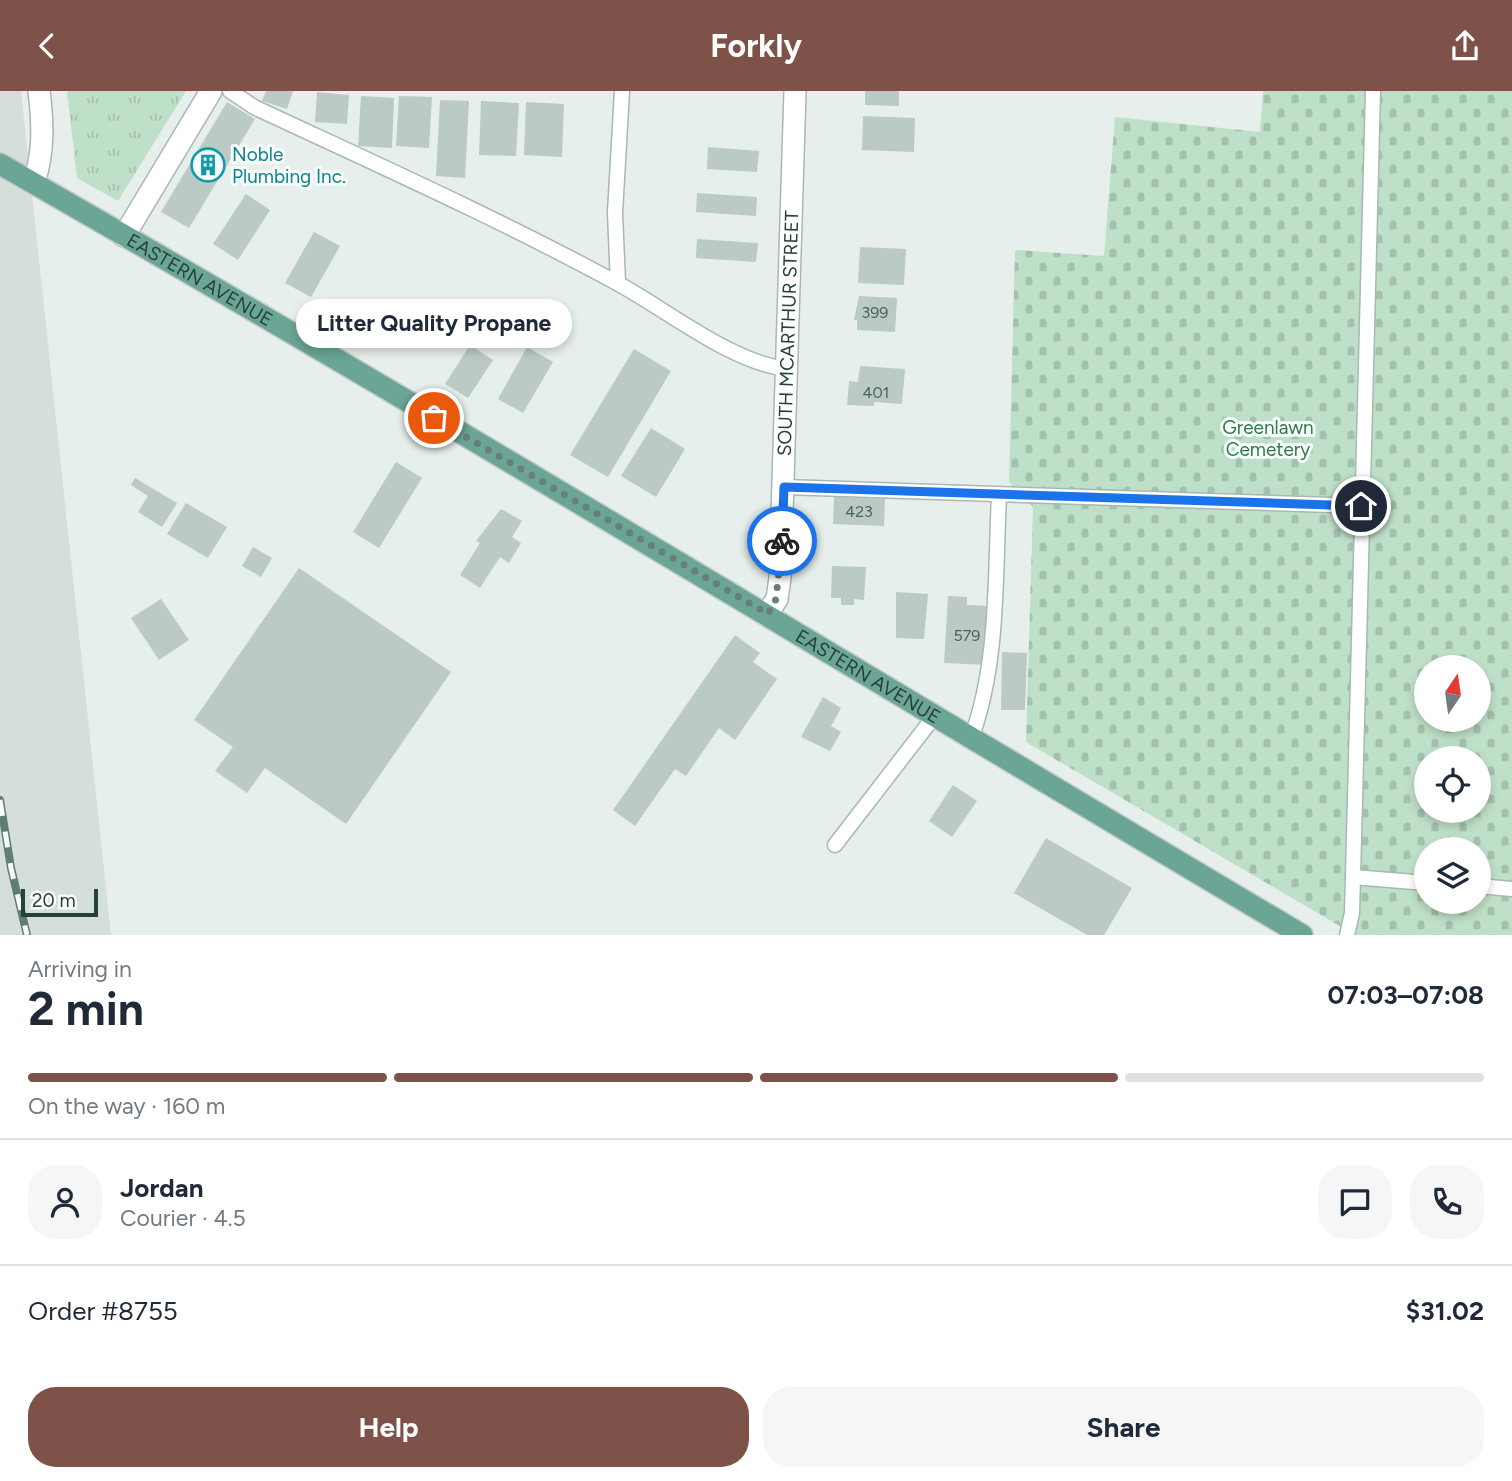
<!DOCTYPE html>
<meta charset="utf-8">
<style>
:root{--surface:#fff;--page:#f6f6f7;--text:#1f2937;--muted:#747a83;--line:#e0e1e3;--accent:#7f5249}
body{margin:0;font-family:Figtree,sans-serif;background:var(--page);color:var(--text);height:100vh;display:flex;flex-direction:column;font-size:26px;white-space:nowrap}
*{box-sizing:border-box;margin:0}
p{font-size:23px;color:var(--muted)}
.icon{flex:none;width:38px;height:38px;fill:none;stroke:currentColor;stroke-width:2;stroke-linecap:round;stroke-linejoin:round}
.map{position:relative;height:844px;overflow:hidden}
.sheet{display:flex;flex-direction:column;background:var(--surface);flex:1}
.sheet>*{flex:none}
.needle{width:46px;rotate:13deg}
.fabs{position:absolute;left:1414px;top:564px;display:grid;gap:14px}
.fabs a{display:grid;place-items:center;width:77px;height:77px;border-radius:50%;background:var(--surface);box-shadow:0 4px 10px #0003;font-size:35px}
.scale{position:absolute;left:21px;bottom:18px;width:77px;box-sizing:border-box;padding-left:7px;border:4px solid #24423a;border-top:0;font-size:19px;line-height:24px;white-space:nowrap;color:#24423a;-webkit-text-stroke:5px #f7fbf9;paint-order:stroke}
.pin{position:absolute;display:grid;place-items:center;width:60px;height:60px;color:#fff;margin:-30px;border:4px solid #fff;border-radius:50%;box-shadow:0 2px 7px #0007}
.courier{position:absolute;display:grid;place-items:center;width:70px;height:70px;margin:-35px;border:5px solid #1a73e8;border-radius:50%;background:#fff;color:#222;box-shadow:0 2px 9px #0007}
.bubble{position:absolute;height:49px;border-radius:24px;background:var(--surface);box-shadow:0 4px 10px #0003;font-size:23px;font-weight:700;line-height:49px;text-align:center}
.summary em{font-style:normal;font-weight:700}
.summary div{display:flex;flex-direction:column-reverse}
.summary{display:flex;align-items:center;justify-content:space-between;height:119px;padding:0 28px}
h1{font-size:46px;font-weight:700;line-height:52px}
.bar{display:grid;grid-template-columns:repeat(4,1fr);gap:10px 7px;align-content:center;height:84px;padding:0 28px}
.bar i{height:9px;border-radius:5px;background:var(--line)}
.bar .on{background:var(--accent)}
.bar p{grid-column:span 4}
.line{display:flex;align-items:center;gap:18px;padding:0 28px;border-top:2px solid var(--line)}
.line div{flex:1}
.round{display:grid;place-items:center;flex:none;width:74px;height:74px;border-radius:28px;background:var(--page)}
.cta{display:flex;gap:14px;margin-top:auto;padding:14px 28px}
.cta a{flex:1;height:80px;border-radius:28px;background:var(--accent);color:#fff;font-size:28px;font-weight:700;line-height:80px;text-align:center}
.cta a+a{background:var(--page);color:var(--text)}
header{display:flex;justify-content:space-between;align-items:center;height:91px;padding:0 28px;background:var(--accent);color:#fff;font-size:32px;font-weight:700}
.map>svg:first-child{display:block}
.built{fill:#d4dfda}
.grass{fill:url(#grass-tufts)}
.cemetery{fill:url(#cemetery-stones);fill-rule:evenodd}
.building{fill:#bbcac4}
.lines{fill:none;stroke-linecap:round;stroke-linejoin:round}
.service-casing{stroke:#a8b8b2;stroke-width:17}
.minor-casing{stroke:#a8b8b2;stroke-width:24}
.primary-casing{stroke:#c2cac8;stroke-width:24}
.service{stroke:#fff;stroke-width:14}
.minor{stroke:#fff;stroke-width:21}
.primary{stroke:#6aa596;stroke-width:21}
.rail-casing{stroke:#5f7d75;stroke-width:8}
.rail{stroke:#f7fbf9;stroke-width:5;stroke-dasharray:16;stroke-linecap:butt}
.done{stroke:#687f78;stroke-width:7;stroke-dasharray:0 12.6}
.route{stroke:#1a73e8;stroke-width:9}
.labels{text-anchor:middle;stroke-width:6;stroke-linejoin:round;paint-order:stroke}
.number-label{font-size:16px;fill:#4a645c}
.culture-label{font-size:19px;fill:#0d838f;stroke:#f7fbf9;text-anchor:start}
.street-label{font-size:19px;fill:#24423a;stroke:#f7fbf9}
.park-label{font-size:19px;fill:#2d7a4b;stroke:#f7fbf9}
</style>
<header><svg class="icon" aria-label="back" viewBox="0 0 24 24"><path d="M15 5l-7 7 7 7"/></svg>Forkly<svg class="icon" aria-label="share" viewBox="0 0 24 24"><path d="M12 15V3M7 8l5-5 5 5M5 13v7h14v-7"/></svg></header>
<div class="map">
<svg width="1512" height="844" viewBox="0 0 1512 844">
<defs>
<pattern id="grass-tufts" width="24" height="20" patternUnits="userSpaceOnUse" patternTransform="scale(1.75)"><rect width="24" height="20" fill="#bfe0c8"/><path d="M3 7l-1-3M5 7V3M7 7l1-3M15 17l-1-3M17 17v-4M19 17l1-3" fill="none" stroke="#a4c1ad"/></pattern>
<pattern id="cemetery-stones" width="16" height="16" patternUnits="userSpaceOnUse" patternTransform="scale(1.75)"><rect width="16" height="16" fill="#bfe0c8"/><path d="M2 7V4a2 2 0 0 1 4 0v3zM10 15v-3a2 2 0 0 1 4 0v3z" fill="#a4c1ad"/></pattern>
</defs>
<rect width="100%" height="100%" fill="#e6efeb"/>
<polygon class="built" points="0,0 21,0 111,844 0,844"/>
<polygon class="grass" points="67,0 186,0 118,110 77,87"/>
<path class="cemetery" d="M1263,0H1512V844H1355L1026,651L1033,416L1009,391L1015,159L1104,165L1115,26L1260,41ZM1426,576H1479V628H1426ZM1426,667H1479V719H1426ZM1426,758H1479V810H1426Z"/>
<g class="building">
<polygon points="266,0 293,0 287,18 262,10"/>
<polygon points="865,0 899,0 899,15 865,14"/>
<polygon points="317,1 349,4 347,33 315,31"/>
<polygon points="361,5 394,7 392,57 358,55"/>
<polygon points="399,5 432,6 429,57 396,55"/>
<polygon points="440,9 469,10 465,87 436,85"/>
<polygon points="481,10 519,12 516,65 479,64"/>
<polygon points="227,11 255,28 189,137 161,121"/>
<polygon points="526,11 564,13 562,66 524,64"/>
<polygon points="863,25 915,27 914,61 862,59"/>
<polygon points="708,56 759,60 757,81 707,78"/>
<polygon points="697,102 757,106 756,125 696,121"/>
<polygon points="246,103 270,119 238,169 213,153"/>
<polygon points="314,141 340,155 311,206 285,192"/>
<polygon points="697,148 758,152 756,171 696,167"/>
<polygon points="860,156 906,158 904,194 858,192"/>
<polygon points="859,205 897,207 895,241 857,239 857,229 854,229"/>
<polygon points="470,254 493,269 468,307 445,293"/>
<polygon points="527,256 553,271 523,322 498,308"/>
<polygon points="634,258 671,280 608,386 570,364"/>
<polygon points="860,275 905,278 902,313 874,311 874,315 847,314 849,290 858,291"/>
<polygon points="651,337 685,358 656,406 621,385"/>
<polygon points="396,371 422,387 379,457 353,441"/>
<polygon points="135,387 177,412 162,436 138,421 148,405 131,394"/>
<polygon points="834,406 885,408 884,435 833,433"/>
<polygon points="186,412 227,436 208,467 167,443"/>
<polygon points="501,418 522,430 512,446 521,452 509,472 500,466 480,497 460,484 480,452 476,450"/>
<polygon points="253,456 272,467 261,486 242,475"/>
<polygon points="832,475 866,476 864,509 854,508 854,514 841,514 841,507 831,507"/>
<polygon points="299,477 451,581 346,733 265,677 247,702 215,680 233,656 194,629"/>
<polygon points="896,501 928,503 924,548 896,547"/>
<polygon points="948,505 967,506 967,514 989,515 987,574 944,572"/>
<polygon points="161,508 189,549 159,569 131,527"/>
<polygon points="735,544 760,562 753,571 777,588 735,649 719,637 686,685 675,678 635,735 613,719"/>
<polygon points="1002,561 1027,562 1025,619 1001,619"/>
<polygon points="823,606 841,617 831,635 841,641 830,660 801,646"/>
<polygon points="953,694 977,710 952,746 929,730"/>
<polygon points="1046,747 1132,797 1104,844 1087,844 1014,802"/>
</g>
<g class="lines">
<defs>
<g id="service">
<path d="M230,0L254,16C376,73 499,128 617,192C667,219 732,272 787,278"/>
<polyline points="618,192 615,122 622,0"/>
<polyline points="784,396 1361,415"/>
<path d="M971,648C999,572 995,485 999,404"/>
<polyline points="835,754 933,627"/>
<polyline points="1353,786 1426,792"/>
<polyline points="1479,795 1512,798"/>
<polyline points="1347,844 1352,822 1353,786 1373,0"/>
</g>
<g id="minor">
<path d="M34,92C44,60 43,33 39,0"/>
<polyline points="124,145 211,0"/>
<path id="s1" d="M767,523L777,508L780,487L795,0"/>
</g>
<g id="primary">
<path id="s2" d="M0,73C438,323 868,587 1302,844"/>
</g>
</defs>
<use href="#service" class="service-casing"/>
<use href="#minor" class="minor-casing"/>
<use href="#primary" class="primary-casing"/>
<use href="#service" class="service"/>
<use href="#minor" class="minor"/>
<use href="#primary" class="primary"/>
<defs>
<polyline id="rail" points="0,709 11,777 27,844"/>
</defs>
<use href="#rail" class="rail-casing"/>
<use href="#rail" class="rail"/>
</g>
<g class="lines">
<polyline class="done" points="434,327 768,523 776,508 782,450"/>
<polyline class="route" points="782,450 784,396 1361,415"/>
</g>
<defs>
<symbol id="building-ring" viewBox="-11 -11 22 22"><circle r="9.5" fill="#f7fbf9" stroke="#0f9aa8" stroke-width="1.5"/><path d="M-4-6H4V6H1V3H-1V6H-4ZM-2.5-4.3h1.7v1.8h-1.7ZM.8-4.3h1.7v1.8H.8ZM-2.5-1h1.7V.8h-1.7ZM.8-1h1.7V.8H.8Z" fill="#0f9aa8"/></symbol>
</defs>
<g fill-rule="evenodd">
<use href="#building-ring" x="189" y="55" width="38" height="38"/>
</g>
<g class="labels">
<g class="number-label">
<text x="875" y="227">399</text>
<text x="876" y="307">401</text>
<text x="859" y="426">423</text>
<text x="967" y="550">579</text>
</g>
<g class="culture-label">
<text x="232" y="70">Noble<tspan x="232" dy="22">Plumbing Inc.</tspan></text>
</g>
<g class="street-label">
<text dy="7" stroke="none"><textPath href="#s2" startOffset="231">EASTERN AVENUE</textPath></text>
<text dy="7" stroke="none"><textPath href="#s1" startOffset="284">SOUTH MCARTHUR STREET</textPath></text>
<text dy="7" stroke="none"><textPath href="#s2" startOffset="1008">EASTERN AVENUE</textPath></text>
</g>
<g class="park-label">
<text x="1268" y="343">Greenlawn<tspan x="1268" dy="22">Cemetery</tspan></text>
</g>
</g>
</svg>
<div class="fabs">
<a><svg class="needle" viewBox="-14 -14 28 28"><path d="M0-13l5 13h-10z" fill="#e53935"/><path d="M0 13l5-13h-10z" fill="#747a83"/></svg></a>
<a><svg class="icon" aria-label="locate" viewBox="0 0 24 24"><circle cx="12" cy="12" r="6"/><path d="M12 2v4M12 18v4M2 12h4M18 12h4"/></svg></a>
<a><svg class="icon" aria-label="layers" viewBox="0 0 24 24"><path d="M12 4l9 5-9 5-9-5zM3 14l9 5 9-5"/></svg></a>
</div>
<div class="scale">20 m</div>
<div class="pin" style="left:434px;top:327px;background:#ea580c"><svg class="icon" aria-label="bag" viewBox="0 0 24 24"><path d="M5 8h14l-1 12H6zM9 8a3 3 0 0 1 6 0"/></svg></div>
<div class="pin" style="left:1361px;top:415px;background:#1f2937"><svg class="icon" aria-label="home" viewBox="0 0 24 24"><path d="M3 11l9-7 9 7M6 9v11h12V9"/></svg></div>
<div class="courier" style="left:782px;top:450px"><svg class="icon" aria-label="bike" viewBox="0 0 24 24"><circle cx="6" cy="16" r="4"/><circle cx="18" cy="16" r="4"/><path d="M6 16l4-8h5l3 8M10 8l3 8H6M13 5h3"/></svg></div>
<div class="bubble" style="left:296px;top:208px;width:276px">Litter Quality Propane</div>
</div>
<section class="sheet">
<div class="summary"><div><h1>2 min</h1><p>Arriving in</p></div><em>07:03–07:08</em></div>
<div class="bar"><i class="on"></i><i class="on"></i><i class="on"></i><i></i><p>On the way · 160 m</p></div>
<div class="line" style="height:126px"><a class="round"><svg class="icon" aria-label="person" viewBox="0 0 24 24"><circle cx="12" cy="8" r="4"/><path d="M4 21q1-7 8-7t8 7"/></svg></a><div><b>Jordan</b><p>Courier · 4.5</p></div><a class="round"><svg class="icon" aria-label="chat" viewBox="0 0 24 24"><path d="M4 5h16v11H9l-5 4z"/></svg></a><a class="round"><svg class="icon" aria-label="phone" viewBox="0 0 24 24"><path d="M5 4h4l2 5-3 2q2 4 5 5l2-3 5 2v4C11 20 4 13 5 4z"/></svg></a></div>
<div class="line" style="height:91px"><div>Order #8755</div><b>$31.02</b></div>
<div class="cta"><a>Help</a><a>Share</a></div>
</section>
